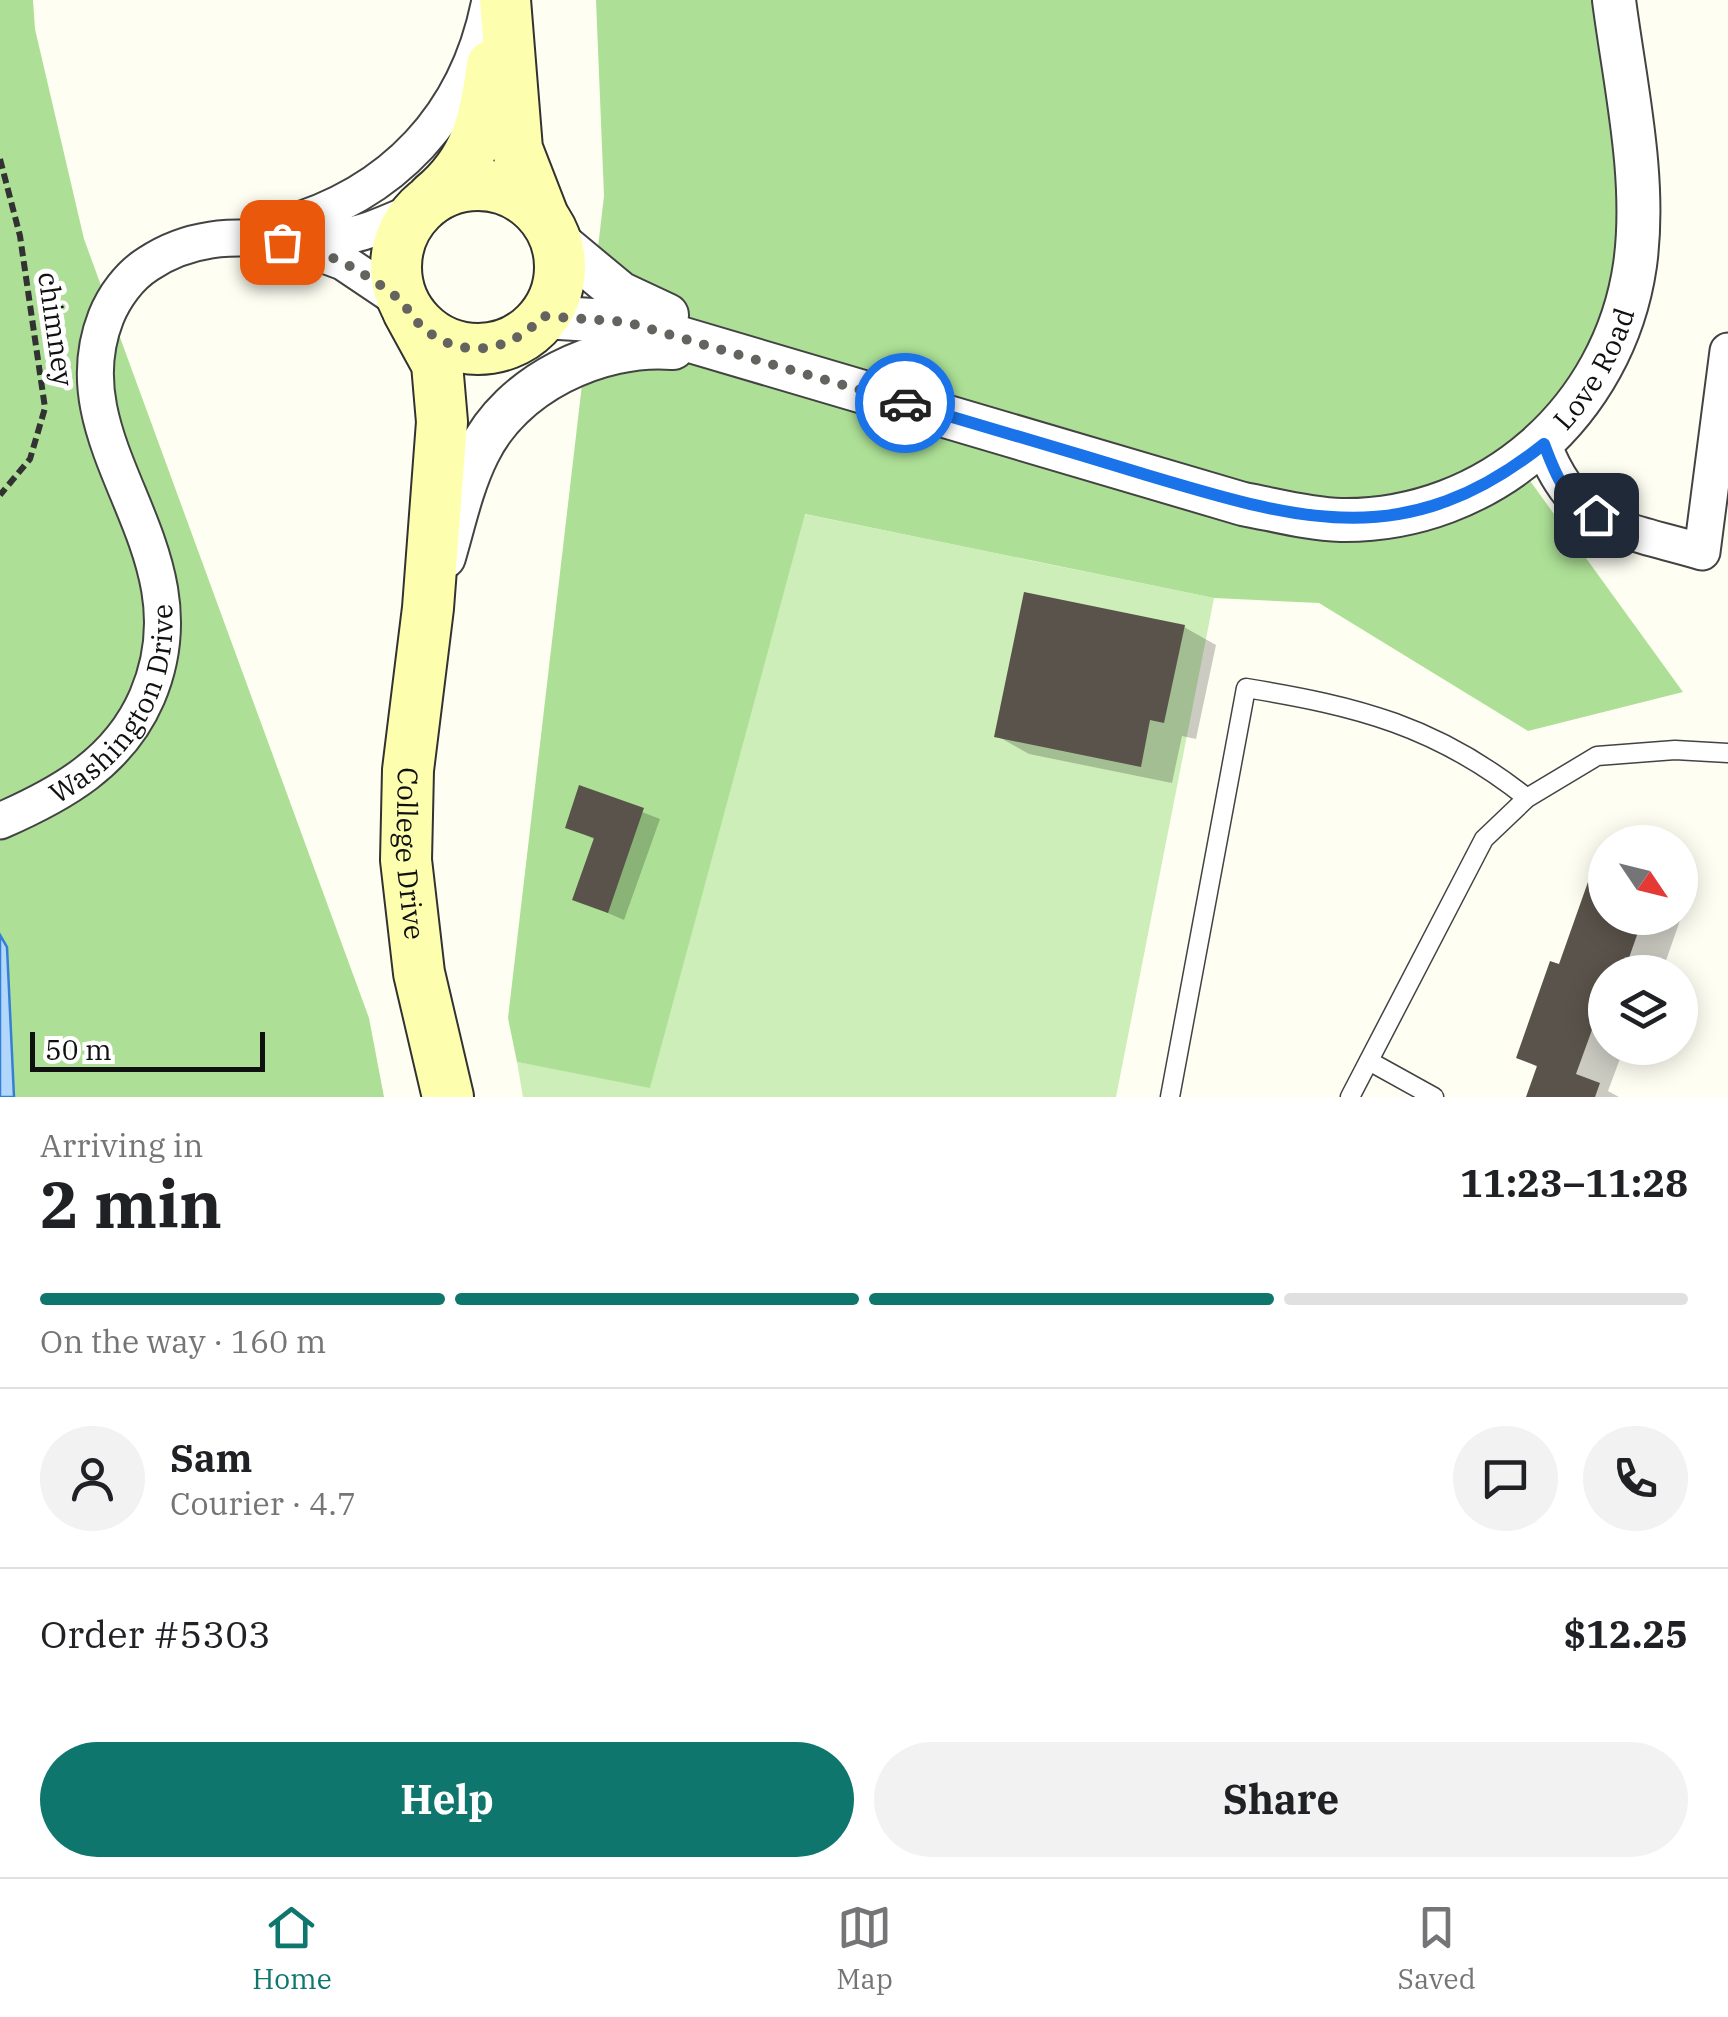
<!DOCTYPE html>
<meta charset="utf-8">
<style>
:root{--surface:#fff;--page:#f2f2f2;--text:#202124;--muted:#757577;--line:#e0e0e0;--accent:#0f766e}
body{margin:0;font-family:"IBM Plex Serif",serif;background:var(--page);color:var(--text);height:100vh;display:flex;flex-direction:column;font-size:38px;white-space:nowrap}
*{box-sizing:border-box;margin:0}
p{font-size:32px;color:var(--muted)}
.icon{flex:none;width:55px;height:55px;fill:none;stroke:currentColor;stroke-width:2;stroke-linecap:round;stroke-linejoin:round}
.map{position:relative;height:1097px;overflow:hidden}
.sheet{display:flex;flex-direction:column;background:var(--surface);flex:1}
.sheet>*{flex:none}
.needle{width:65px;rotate:125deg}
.fabs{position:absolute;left:1588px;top:825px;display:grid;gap:20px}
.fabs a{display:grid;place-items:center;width:110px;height:110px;border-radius:50%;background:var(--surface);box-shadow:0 5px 25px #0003;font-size:50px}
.scale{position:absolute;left:30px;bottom:25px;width:235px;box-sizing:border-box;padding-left:10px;border:5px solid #101010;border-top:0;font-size:28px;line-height:35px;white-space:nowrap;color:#101010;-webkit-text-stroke:8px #fff;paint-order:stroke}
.pin{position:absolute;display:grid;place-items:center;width:85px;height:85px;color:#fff;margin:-42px;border-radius:20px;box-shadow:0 5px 15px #0006}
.courier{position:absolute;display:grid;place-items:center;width:100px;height:100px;margin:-50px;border:8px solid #1a73e8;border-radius:50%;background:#fff;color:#222;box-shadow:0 2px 12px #0007}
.overview em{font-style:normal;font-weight:700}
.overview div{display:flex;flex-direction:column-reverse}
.overview{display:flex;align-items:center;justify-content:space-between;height:170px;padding:0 40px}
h1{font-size:65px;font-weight:700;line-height:75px}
.bar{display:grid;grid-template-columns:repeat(4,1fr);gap:15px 10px;align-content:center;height:120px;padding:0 40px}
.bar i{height:12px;border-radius:8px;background:var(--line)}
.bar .on{background:var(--accent)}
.bar p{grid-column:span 4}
.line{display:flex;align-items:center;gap:25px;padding:0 40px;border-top:2px solid var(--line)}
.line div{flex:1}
.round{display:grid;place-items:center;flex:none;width:105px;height:105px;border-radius:52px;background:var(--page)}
.button{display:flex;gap:20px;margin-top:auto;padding:20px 40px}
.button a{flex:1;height:115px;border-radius:60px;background:var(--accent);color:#fff;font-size:40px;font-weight:700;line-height:115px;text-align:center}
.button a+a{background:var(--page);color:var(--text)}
.tabs{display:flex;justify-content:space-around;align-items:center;height:140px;border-top:2px solid var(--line);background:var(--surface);font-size:28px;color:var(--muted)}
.tabs a{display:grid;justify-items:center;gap:5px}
.tabs .on{color:var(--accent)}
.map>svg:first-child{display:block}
.green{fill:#cdeeb8}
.forest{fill:#ade096}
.water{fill:#b3d6fb;stroke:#3380d8;stroke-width:2.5}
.shadow{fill:#0003}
.building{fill:#5a534b}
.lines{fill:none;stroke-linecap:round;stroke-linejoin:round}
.service-casing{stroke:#434343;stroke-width:21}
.minor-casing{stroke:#434343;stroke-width:39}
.tertiary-casing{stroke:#434343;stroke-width:46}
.secondary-casing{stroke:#323232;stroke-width:54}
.path{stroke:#323232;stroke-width:6;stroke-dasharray:10 5;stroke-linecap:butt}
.service{stroke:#fff;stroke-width:18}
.minor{stroke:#fff;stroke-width:35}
.tertiary{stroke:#fff;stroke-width:42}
.secondary{stroke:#fdffae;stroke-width:50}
.done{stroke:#64635f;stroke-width:10;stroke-dasharray:0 18}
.route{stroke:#1a73e8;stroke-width:12}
.labels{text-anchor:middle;stroke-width:10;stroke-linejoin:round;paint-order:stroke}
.street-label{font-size:28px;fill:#101010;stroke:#fff}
</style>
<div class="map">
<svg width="1728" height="1097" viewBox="0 0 1728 1097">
<rect width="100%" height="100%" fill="#fffef3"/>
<polygon class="green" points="804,514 1214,598 1116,1097 523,1097 517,1062 650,1087"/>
<g class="forest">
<polygon points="0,0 33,0 35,29 84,239 369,1018 384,1097 0,1097"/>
<polygon points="596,0 1599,0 1615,101 1620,274 1592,354 1512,456 1683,692 1528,731 1319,603 1214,598 805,514 650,1088 517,1062 508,1018 604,196"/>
</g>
<polygon class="water" points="0,935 7,947 14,1097 0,1097"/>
<g class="shadow">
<polygon points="1184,627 1216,645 1196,739 1182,736 1172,783 1029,754 997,736"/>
<polygon points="581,788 660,819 624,920 575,899 596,840 568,827"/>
<polygon points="1605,871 1605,918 1680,918 1680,903 1685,906 1662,972 1605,972 1605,1048 1624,1048 1608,1091 1619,1097 1529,1097 1539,1068 1519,1057"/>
</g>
<g class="building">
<polygon points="1024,592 1185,625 1164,723 1150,720 1141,767 994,737"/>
<polygon points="579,785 644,808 608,913 572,900 594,838 565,828"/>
<polygon points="1594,865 1605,868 1605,918 1643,918 1624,972 1605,972 1605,994 1576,1074 1600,1083 1595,1097 1526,1097 1537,1066 1516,1058 1550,961 1559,964"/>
</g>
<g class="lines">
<defs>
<g id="service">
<polyline points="1369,1061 1434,1097"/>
<path d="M1170,1097L1246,688C1357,706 1437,726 1527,798"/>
<polyline points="1350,1097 1484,839 1527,798 1597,756 1675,750 1728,753"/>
</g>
<g id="minor">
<path d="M280,226C393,195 468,115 490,0"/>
<polyline points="300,246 343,262 404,303"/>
<path d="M1543,444C1576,530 1621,528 1702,552L1728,351"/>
<path id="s1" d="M0,821C62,794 119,762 147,697C211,548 54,449 106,317C114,297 129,276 148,264C211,222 270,245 339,237C367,234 393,220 418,210"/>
</g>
<g id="tertiary">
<polyline points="555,239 620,293 667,315"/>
<path id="s2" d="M543,317L626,322L1243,504C1276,510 1308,519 1341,520C1489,522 1614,411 1635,265C1647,179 1625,85 1614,0"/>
<path d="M444,557C454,523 462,485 478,453C511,384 599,342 673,348"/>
</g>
<g id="secondary">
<polyline points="505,0 517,149 543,216"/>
<circle cx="478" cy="267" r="82"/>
<path d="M433,197C477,161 485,118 492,65"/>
<path id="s3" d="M408,311L437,364L442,422L428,608L408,770L406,860L419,973L448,1097"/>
</g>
</defs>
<use href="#service" class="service-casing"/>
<use href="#minor" class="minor-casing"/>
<use href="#tertiary" class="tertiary-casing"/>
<use href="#secondary" class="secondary-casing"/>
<polyline class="path" points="0,159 20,236 45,408 30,459 0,495"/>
<use href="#service" class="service"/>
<use href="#minor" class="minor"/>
<use href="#tertiary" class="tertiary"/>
<use href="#secondary" class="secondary"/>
</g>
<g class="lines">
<path class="done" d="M282,242C315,250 341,259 368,277C380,285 397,295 405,306C413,317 420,327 431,334C469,360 514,349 543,316L626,322L905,403"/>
<path class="route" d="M905,403C984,426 1062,449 1140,473C1295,519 1404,556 1544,444C1556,476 1564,498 1596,515"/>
</g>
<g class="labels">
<g class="street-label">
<text transform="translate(56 329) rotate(82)" y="10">chimney</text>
<text dy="10" stroke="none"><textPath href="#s2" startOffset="1138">Love Road</textPath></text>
<text dy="10" stroke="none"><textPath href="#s1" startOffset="175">Washington Drive</textPath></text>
<text dy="10" stroke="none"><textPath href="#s3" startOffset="552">College Drive</textPath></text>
</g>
</g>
</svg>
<div class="fabs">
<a><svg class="needle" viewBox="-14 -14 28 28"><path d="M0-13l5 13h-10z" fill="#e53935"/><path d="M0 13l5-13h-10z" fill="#757577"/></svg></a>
<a><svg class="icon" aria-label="layers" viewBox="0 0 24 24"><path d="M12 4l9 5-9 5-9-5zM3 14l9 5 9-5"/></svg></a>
</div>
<div class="scale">50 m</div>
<div class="pin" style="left:282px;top:242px;background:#ea580c"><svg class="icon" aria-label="bag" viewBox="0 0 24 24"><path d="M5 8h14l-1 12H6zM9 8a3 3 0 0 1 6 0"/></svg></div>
<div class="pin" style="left:1596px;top:515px;background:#1f2937"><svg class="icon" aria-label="home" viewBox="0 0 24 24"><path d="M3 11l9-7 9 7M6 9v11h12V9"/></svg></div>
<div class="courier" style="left:905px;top:403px"><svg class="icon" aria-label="car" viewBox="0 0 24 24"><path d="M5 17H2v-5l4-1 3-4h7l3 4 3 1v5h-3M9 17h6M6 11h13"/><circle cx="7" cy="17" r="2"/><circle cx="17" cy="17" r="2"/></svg></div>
</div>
<section class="sheet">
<div class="overview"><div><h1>2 min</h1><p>Arriving in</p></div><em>11:23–11:28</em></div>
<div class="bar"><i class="on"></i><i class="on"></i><i class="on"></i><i></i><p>On the way · 160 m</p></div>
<div class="line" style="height:180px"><a class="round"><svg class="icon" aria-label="person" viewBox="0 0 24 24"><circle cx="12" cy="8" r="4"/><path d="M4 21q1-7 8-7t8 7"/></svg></a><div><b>Sam</b><p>Courier · 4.7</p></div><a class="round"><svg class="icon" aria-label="chat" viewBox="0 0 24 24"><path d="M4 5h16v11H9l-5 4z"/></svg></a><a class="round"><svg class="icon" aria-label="phone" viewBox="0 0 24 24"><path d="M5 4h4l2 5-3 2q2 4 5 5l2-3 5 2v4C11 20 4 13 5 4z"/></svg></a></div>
<div class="line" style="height:130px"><div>Order #5303</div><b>$12.25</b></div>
<div class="button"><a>Help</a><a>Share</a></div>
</section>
<nav class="tabs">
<a class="on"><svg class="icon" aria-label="home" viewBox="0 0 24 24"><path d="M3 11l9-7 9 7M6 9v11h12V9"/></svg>Home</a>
<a><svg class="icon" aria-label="map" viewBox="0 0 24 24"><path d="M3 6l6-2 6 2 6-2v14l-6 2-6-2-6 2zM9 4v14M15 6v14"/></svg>Map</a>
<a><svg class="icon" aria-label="saved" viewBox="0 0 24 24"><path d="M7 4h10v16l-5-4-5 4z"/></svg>Saved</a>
</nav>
